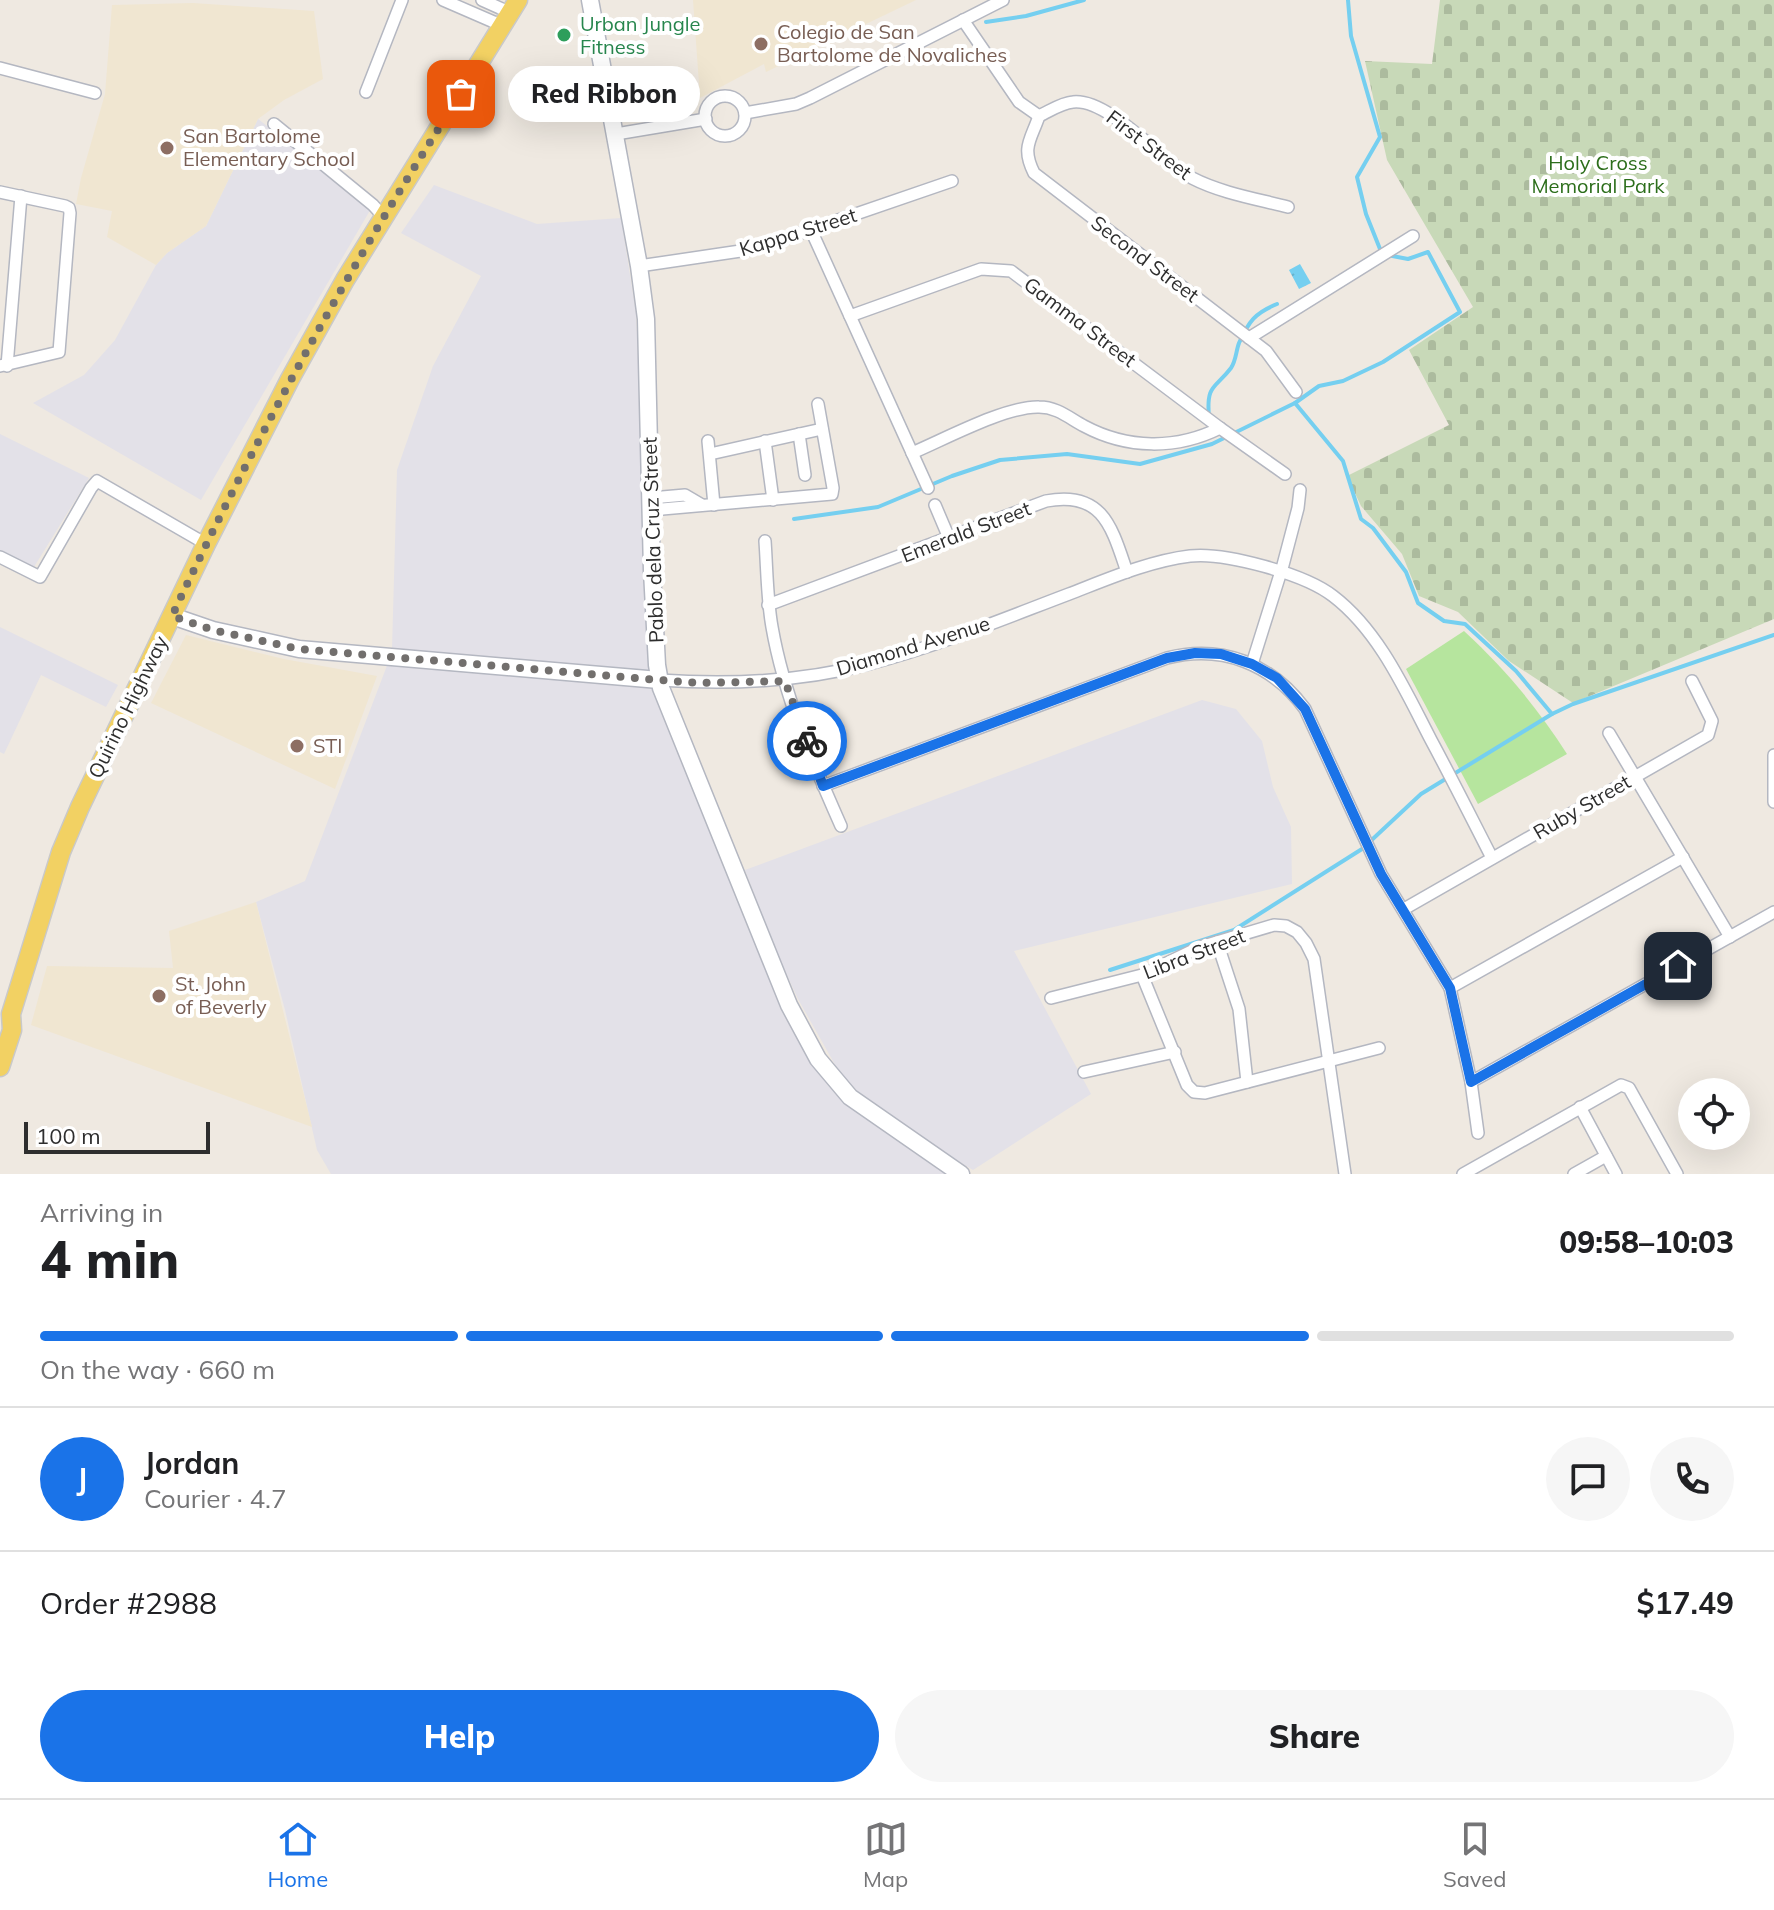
<!DOCTYPE html>
<meta charset="utf-8">
<style>
:root{--surface:#fff;--page:#f6f6f6;--text:#202124;--muted:#757577;--line:#e0e0e0;--accent:#1a73e8}
body{margin:0;font-family:Mulish,sans-serif;background:var(--page);color:var(--text);height:100vh;display:flex;flex-direction:column;font-size:30px;white-space:nowrap}
*{box-sizing:border-box;margin:0}
p{font-size:26px;color:var(--muted)}
.icon{flex:none;width:44px;height:44px;fill:none;stroke:currentColor;stroke-width:2;stroke-linecap:round;stroke-linejoin:round}
.map{position:relative;height:1174px;overflow:hidden}
.sheet{display:flex;flex-direction:column;background:var(--surface);flex:1}
.sheet>*{flex:none}
.controls{position:absolute;left:1678px;top:1078px;display:grid;gap:16px}
.controls a{display:grid;place-items:center;width:72px;height:72px;border-radius:50%;background:var(--surface);box-shadow:0 8px 32px #0002;font-size:40px}
.scale{position:absolute;left:24px;bottom:20px;width:186px;box-sizing:border-box;padding-left:8px;border:4px solid #2e2e2e;border-top:0;font-size:22px;line-height:28px;white-space:nowrap;color:#2e2e2e;-webkit-text-stroke:6px #fff;paint-order:stroke}
.pin{position:absolute;display:grid;place-items:center;width:68px;height:68px;color:#fff;margin:-34px;border-radius:16px;box-shadow:0 4px 12px #0006}
.courier{position:absolute;display:grid;place-items:center;width:80px;height:80px;margin:-40px;border:6px solid #1a73e8;border-radius:50%;background:#fff;color:#222;box-shadow:0 2px 10px #0007}
.bubble{position:absolute;height:56px;border-radius:28px;background:var(--surface);box-shadow:0 8px 32px #0002;font-size:26px;font-weight:800;line-height:56px;text-align:center}
.headline em{font-style:normal;font-weight:800}
.headline div{display:flex;flex-direction:column-reverse}
.headline{display:flex;align-items:center;justify-content:space-between;height:136px;padding:0 40px}
h1{font-size:52px;font-weight:800;line-height:60px}
.bar{display:grid;grid-template-columns:repeat(4,1fr);gap:12px 8px;align-content:center;height:96px;padding:0 40px}
.bar i{height:10px;border-radius:6px;background:var(--line)}
.bar .on{background:var(--accent)}
.bar p{grid-column:span 4}
.line{display:flex;align-items:center;gap:20px;padding:0 40px;border-top:2px solid var(--line)}
.line div{flex:1}
.round{display:grid;place-items:center;flex:none;width:84px;height:84px;border-radius:42px;background:var(--page)}
.button{display:flex;gap:16px;margin-top:auto;padding:16px 40px}
.button a{flex:1;height:92px;border-radius:48px;background:var(--accent);color:#fff;font-size:32px;font-weight:800;line-height:92px;text-align:center}
.button a+a{background:var(--page);color:var(--text)}
.dock{display:flex;justify-content:space-around;align-items:center;height:112px;border-top:2px solid var(--line);background:var(--surface);font-size:22px;color:var(--muted)}
.dock a{display:grid;justify-items:center;gap:4px}
.dock .on{color:var(--accent)}
.map>svg:first-child{display:block}
.industrial{fill:#e3e1e8}
.education{fill:#f0e6d1}
.cemetery{fill:url(#cemetery-stones)}
.park{fill:#b6e59e}
.water{fill:url(#water-ripples)}
.lines{fill:none;stroke-linecap:round;stroke-linejoin:round}
.stream{stroke:#75cff0;stroke-width:4}
.street-casing{stroke:#b4b7c1;stroke-width:14}
.secondary-casing{stroke:#b4b7c1;stroke-width:19}
.primary-casing{stroke:#c9c9c9;stroke-width:21}
.street{stroke:#fff;stroke-width:11}
.secondary{stroke:#fff;stroke-width:16}
.primary{stroke:#f2d163;stroke-width:18}
.done{stroke:#726f6d;stroke-width:8;stroke-dasharray:0 14.4}
.route{stroke:#1a73e8;stroke-width:10}
.leisure-dot{fill:#2e9e5b;stroke:#fff;stroke-width:3}
.education-dot{fill:#8d6e63;stroke:#fff;stroke-width:3}
.labels{text-anchor:middle;stroke-width:8;stroke-linejoin:round;paint-order:stroke}
.leisure-label{font-size:20px;fill:#27864d;stroke:#fff;text-anchor:start}
.education-label{font-size:20px;fill:#785e54;stroke:#fff;text-anchor:start}
.street-label{font-size:20px;fill:#2e2e2e;stroke:#fff}
.park-label{font-size:20px;fill:#2c6e1b;stroke:#fff}
</style>
<div class="map">
<svg width="1774" height="1174" viewBox="0 0 1774 1174">
<defs>
<pattern id="cemetery-stones" width="16" height="16" patternUnits="userSpaceOnUse" patternTransform="scale(2)"><rect width="16" height="16" fill="#c8d9b8"/><path d="M2 7V4a2 2 0 0 1 4 0v3zM10 15v-3a2 2 0 0 1 4 0v3z" fill="#acbb9e"/></pattern>
<pattern id="water-ripples" width="26" height="14" patternUnits="userSpaceOnUse" patternTransform="scale(2)"><rect width="26" height="14" fill="#75cff0"/><path d="M2 4q2-2 4 0t4 0M15 11q2-2 4 0t4 0" fill="none" stroke="#66b2ce"/></pattern>
</defs>
<rect width="100%" height="100%" fill="#efe9e1"/>
<g class="industrial">
<polygon points="258,119 372,207 201,500 33,403 84,375 115,340 156,265 167,253 206,226"/>
<polygon points="434,185 537,224 621,218 636,313 652,673 392,649 397,470 433,366 481,276 401,233"/>
<polygon points="0,434 89,478 34,567 0,551"/>
<polygon points="0,627 118,685 106,707 41,675 4,754 0,752"/>
<polygon points="388,663 655,682 814,1061 950,1174 331,1174 317,1150 285,1010 256,902 305,881"/>
<polygon points="1202,700 1236,709 1262,741 1273,787 1291,827 1292,884 1014,951 1091,1094 973,1170 908,1131 858,1092 838,1070 798,999 774,947 745,870"/>
</g>
<g class="education">
<polygon points="693,0 916,0 766,72 764,64 700,98"/>
<polygon points="193,3 314,11 323,79 284,100 258,119 206,226 167,253 156,265 107,237 112,211 76,204 81,178 105,94 112,5"/>
<polygon points="186,635 284,659 377,676 335,789 151,703"/>
<polygon points="256,902 312,1127 31,1025 47,966 173,968 169,931"/>
</g>
<polygon class="cemetery" points="1440,0 1774,0 1774,619 1573,703 1509,661 1458,612 1419,596 1402,554 1361,506 1347,476 1449,425 1409,350 1473,307 1387,160 1365,61 1432,64"/>
<path class="park" d="M1464,631C1505,669 1537,707 1567,754L1478,804L1406,669Z"/>
<polygon class="water" points="1300,264 1311,283 1299,289 1289,270"/>
<g class="lines">
<g class="stream">
<polyline points="1348,0 1351,36 1380,137 1357,177 1366,214 1382,254 1408,259 1428,252 1460,312 1383,362 1343,381 1319,386 1295,403 1343,461 1361,519 1373,528 1406,572 1418,603 1444,621 1465,624 1516,671 1552,714 1573,704 1774,635"/>
<polyline points="986,22 1026,16 1084,0"/>
<path d="M1209,417C1206,384 1215,389 1231,368C1236,361 1236,351 1239,343C1249,321 1255,313 1277,304"/>
<polyline points="794,519 878,507 952,476 1000,460 1067,454 1140,464 1212,444 1295,403"/>
<polyline points="1110,970 1234,930 1362,849 1421,794 1552,714"/>
</g>
<defs>
<g id="street">
<polyline points="443,0 503,26"/>
<polyline points="482,0 511,13"/>
<polyline points="963,20 1019,102 1039,116"/>
<polyline points="0,68 95,93"/>
<polyline points="366,92 402,0"/>
<circle cx="725" cy="116" r="20"/>
<polyline points="745,113 796,104 810,98 1003,0"/>
<path d="M1039,116C1031,140 1021,147 1034,173L1266,351L1296,392"/>
<path d="M1039,116C1050,111 1061,103 1073,102C1108,98 1161,160 1192,178C1221,193 1257,199 1288,207"/>
<polyline points="274,124 373,205 384,217"/>
<polyline points="616,134 706,119"/>
<polyline points="0,192 65,206 69,208 70,213 59,352 0,366"/>
<polyline points="811,230 928,488"/>
<polyline points="639,266 754,249 952,181"/>
<polyline points="850,316 981,269 1011,271 1220,428 1285,474"/>
<polyline points="1249,338 1413,236"/>
<polyline points="7,366 21,196"/>
<polyline points="799,434 805,475"/>
<polyline points="708,441 714,505"/>
<polyline points="765,441 773,500"/>
<path d="M912,453C945,439 1006,406 1039,407C1057,407 1069,418 1084,426C1127,449 1176,450 1220,428"/>
<polyline points="710,454 822,429"/>
<polyline points="651,498 685,495 702,505"/>
<polyline points="935,505 949,538"/>
<polyline points="651,510 832,494 833,488 818,404"/>
<path d="M765,541C767,569 767,599 772,627C784,696 813,763 841,826"/>
<polyline points="0,557 40,577 91,488 97,481 206,544"/>
<path d="M768,605L1046,501C1103,490 1112,528 1127,572"/>
<polyline points="1252,664 1283,565 1298,508 1300,490"/>
<path d="M659,680C730,685 800,682 869,664C938,646 1003,619 1069,594C1108,579 1149,561 1190,556C1225,552 1305,574 1333,596C1379,631 1405,690 1431,740C1452,779 1472,819 1492,858"/>
<polyline points="1609,733 1730,937"/>
<polyline points="1774,755 1774,802"/>
<path d="M823,786L1167,658C1222,644 1272,664 1305,709L1381,874L1450,988L1471,1082L1478,1133"/>
<polyline points="1404,909 1708,735 1712,721 1692,681"/>
<polyline points="1217,942 1239,1009 1247,1082"/>
<polyline points="1142,975 1187,1085 1194,1092 1205,1093 1379,1048"/>
<polyline points="1450,988 1683,857"/>
<polyline points="1051,998 1142,975 1200,947 1274,925 1286,926 1297,932 1306,943 1314,959 1345,1174"/>
<polyline points="1084,1072 1175,1052"/>
<polyline points="1471,1082 1774,912"/>
<polyline points="1580,1107 1616,1174"/>
<polyline points="1463,1174 1621,1085 1629,1088 1677,1174"/>
<polyline points="1574,1174 1606,1156"/>
</g>
<g id="secondary">
<polyline points="590,0 639,266 646,319 652,571 657,665 661,688 789,1005 818,1059 850,1097 961,1174"/>
<polyline points="172,616 213,630 299,649 659,680"/>
</g>
<polyline id="primary" points="0,1067 12,1030 11,1014 61,852 80,807 206,544 290,379 345,280 518,0"/>
</defs>
<use href="#street" class="street-casing"/>
<use href="#secondary" class="secondary-casing"/>
<use href="#primary" class="primary-casing"/>
<use href="#street" class="street"/>
<use href="#secondary" class="secondary"/>
<use href="#primary" class="primary"/>
</g>
<g class="lines">
<path class="done" d="M461,94C352,261 257,435 172,616L213,630L299,649L659,680L698,683L785,681L807,741"/>
<polyline class="route" points="807,741 823,786 1167,658 1195,653 1221,654 1252,664 1277,678 1305,709 1381,874 1450,988 1471,1082 1678,966"/>
</g>
<circle class="leisure-dot" cx="564" cy="35" r="8"/>
<g class="education-dot">
<circle cx="761" cy="44" r="8"/>
<circle cx="167" cy="148" r="8"/>
<circle cx="297" cy="746" r="8"/>
<circle cx="159" cy="996" r="8"/>
</g>
<g class="labels">
<g class="leisure-label">
<text x="580" y="31">Urban Jungle<tspan x="580" dy="23">Fitness</tspan></text>
</g>
<g class="education-label">
<text x="777" y="39">Colegio de San<tspan x="777" dy="23">Bartolome de Novaliches</tspan></text>
<text x="183" y="143">San Bartolome<tspan x="183" dy="23">Elementary School</tspan></text>
<text x="313" y="753">STI</text>
<text x="175" y="991">St. John<tspan x="175" dy="23">of Beverly</tspan></text>
</g>
<g class="street-label">
<text transform="translate(1149 145) rotate(37)" y="7">First Street</text>
<text transform="translate(798 232) rotate(-17)" y="7">Kappa Street</text>
<text transform="translate(1145 259) rotate(37)" y="7">Second Street</text>
<text transform="translate(1080 322) rotate(37)" y="7">Gamma Street</text>
<text transform="translate(966 532) rotate(-21)" y="7">Emerald Street</text>
<text transform="translate(653 540) rotate(-92)" y="7">Pablo dela Cruz Street</text>
<text transform="translate(913 646) rotate(-17)" y="7">Diamond Avenue</text>
<text transform="translate(128 707) rotate(-64)" y="7">Quirino Highway</text>
<text transform="translate(1582 807) rotate(-30)" y="7">Ruby Street</text>
<text transform="translate(1194 954) rotate(-21)" y="7">Libra Street</text>
</g>
<g class="park-label">
<text x="1598" y="170">Holy Cross<tspan x="1598" dy="23">Memorial Park</tspan></text>
</g>
</g>
</svg>
<div class="controls">
<a><svg class="icon" aria-label="locate" viewBox="0 0 24 24"><circle cx="12" cy="12" r="6"/><path d="M12 2v4M12 18v4M2 12h4M18 12h4"/></svg></a>
</div>
<div class="scale">100 m</div>
<div class="pin" style="left:461px;top:94px;background:#ea580c"><svg class="icon" aria-label="bag" viewBox="0 0 24 24"><path d="M5 8h14l-1 12H6zM9 8a3 3 0 0 1 6 0"/></svg></div>
<div class="pin" style="left:1678px;top:966px;background:#1f2937"><svg class="icon" aria-label="home" viewBox="0 0 24 24"><path d="M3 11l9-7 9 7M6 9v11h12V9"/></svg></div>
<div class="courier" style="left:807px;top:741px"><svg class="icon" aria-label="bike" viewBox="0 0 24 24"><circle cx="6" cy="16" r="4"/><circle cx="18" cy="16" r="4"/><path d="M6 16l4-8h5l3 8M10 8l3 8H6M13 5h3"/></svg></div>
<div class="bubble" style="left:508px;top:66px;width:192px">Red Ribbon</div>
</div>
<section class="sheet">
<div class="headline"><div><h1>4 min</h1><p>Arriving in</p></div><em>09:58–10:03</em></div>
<div class="bar"><i class="on"></i><i class="on"></i><i class="on"></i><i></i><p>On the way · 660 m</p></div>
<div class="line" style="height:144px"><b class="round" style="background:var(--accent);color:#fff">J</b><div><b>Jordan</b><p>Courier · 4.7</p></div><a class="round"><svg class="icon" aria-label="chat" viewBox="0 0 24 24"><path d="M4 5h16v11H9l-5 4z"/></svg></a><a class="round"><svg class="icon" aria-label="phone" viewBox="0 0 24 24"><path d="M5 4h4l2 5-3 2q2 4 5 5l2-3 5 2v4C11 20 4 13 5 4z"/></svg></a></div>
<div class="line" style="height:104px"><div>Order #2988</div><b>$17.49</b></div>
<div class="button"><a>Help</a><a>Share</a></div>
</section>
<nav class="dock">
<a class="on"><svg class="icon" aria-label="home" viewBox="0 0 24 24"><path d="M3 11l9-7 9 7M6 9v11h12V9"/></svg>Home</a>
<a><svg class="icon" aria-label="map" viewBox="0 0 24 24"><path d="M3 6l6-2 6 2 6-2v14l-6 2-6-2-6 2zM9 4v14M15 6v14"/></svg>Map</a>
<a><svg class="icon" aria-label="saved" viewBox="0 0 24 24"><path d="M7 4h10v16l-5-4-5 4z"/></svg>Saved</a>
</nav>
